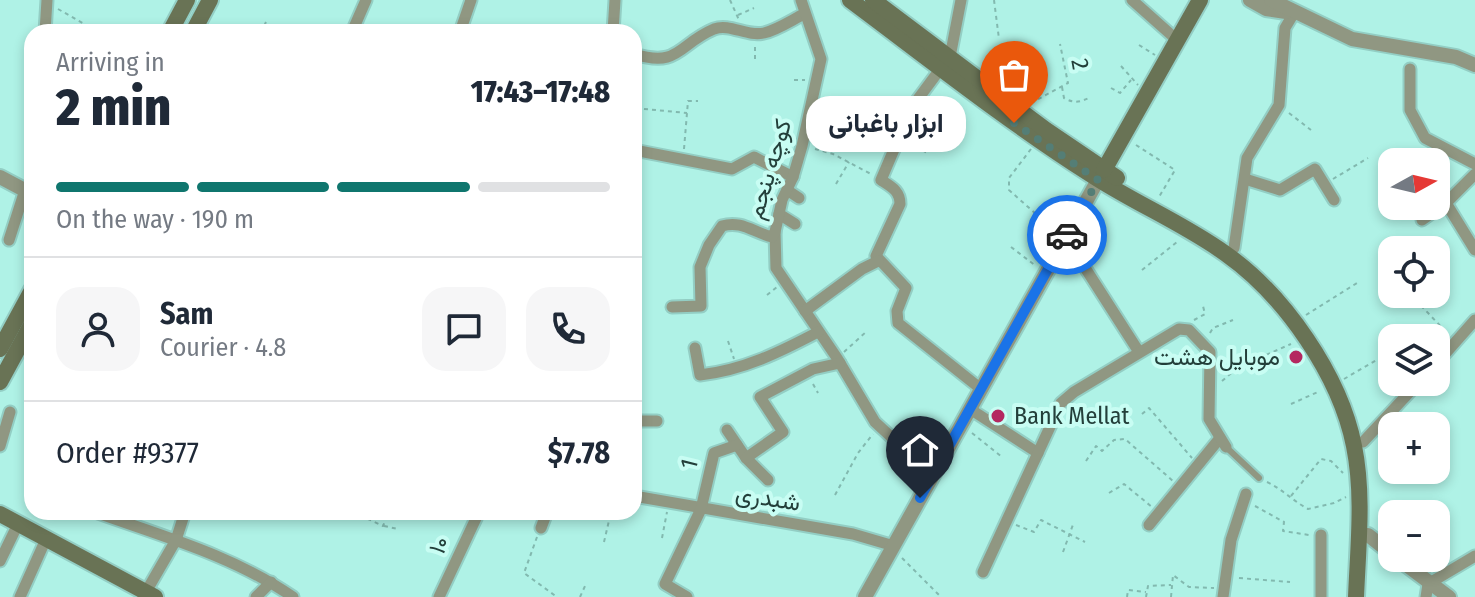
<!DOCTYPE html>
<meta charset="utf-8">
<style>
:root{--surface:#fff;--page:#f6f6f7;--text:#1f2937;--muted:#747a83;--line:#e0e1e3;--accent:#0f766e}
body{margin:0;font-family:"Fira Sans Condensed",Vazirmatn,sans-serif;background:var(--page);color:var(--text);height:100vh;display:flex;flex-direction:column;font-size:30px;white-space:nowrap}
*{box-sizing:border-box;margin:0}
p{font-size:26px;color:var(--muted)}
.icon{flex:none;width:44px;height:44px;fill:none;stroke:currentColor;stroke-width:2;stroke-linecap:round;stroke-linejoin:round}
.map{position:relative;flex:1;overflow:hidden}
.side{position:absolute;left:24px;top:24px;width:618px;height:496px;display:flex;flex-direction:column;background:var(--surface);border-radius:24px;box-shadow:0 4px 12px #0003}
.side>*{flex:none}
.needle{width:52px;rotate:82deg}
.tools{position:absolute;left:1378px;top:148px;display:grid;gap:16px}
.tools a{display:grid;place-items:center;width:72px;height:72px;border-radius:16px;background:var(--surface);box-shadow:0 4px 12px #0003;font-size:40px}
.pin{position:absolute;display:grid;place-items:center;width:68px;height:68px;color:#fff;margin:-82px -34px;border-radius:50% 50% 50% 0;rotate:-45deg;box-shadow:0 0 8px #0007}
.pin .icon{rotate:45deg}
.courier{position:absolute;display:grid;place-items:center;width:80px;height:80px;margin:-40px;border:6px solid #1a73e8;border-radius:50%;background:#fff;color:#222;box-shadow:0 2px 10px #0007}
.bubble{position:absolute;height:56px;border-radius:24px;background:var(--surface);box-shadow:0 4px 12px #0003;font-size:26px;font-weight:800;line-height:56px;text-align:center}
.head em{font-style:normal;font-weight:800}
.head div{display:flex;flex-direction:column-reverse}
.head{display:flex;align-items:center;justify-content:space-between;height:136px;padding:0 32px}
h1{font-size:52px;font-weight:800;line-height:60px}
.bar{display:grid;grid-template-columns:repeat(4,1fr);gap:12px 8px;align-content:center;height:96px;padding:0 32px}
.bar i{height:10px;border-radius:6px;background:var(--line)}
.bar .on{background:var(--accent)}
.bar p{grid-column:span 4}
.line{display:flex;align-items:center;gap:20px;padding:0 32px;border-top:2px solid var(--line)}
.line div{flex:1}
.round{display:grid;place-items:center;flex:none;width:84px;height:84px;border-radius:24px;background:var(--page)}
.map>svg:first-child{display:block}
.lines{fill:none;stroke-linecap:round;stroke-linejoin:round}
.service-casing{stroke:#93cec4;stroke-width:10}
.minor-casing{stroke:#93cec4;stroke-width:15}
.tertiary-casing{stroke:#93cec4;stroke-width:18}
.secondary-casing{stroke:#93cec4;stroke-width:20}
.path{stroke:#82b9af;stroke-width:2;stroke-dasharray:4 4;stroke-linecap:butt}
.service{stroke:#909782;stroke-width:6}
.minor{stroke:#909782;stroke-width:11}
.tertiary{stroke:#909782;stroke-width:14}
.secondary{stroke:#697355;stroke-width:16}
.done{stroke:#547e76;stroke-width:8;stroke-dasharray:0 14.4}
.route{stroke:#1a73e8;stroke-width:10}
.poi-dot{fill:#b42860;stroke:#c8fdf3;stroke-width:3}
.labels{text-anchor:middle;stroke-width:8;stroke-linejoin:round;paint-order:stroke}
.street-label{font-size:24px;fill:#233f3a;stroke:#c8fdf3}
.poi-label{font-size:24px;fill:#233f3a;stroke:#c8fdf3;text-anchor:end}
</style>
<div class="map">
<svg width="1475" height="597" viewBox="0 0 1475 597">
<rect width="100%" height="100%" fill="#aff2e6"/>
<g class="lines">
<defs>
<polyline id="service" points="1226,447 1259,478"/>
<g id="minor">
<polyline points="1132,0 1177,40"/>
<polyline points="45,32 47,0"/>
<polyline points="352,32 366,0"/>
<polyline points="460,32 471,0"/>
<polyline points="613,32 615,0"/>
<path d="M634,54C680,68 678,44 714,29C730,23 747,37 764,33C777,30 792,20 804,14"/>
<polyline points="950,57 961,0"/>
<path d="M941,68L912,107L881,180C892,187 900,191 900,204L876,256L906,288L897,311L898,323L981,389"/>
<polyline points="1410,69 1410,110 1425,138 1475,164"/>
<polyline points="634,150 732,169 754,157 793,177"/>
<polyline points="1245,179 1280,190 1315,169 1334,200"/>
<polyline points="787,190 799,198"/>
<polyline points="1446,203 1475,250"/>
<polyline points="779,214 795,224"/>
<polyline points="1422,220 1446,203 1475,174"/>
<polyline points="775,232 776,268 837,358 875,422 915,459 935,472"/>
<polyline points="1066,238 1139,352"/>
<polyline points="9,240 25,190"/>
<polyline points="1234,248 1247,158 1279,105 1285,28 1294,13"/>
<path d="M672,307L701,306L700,267L709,245L722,226C741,220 753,232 772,237L775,232L782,200L793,177L802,146L821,59L801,0"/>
<polyline points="805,311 862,269 878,261"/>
<path d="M695,348L700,375C744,370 780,352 818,332"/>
<polyline points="1436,364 1475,320"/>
<polyline points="970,409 1038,453"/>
<polyline points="634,421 657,421"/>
<polyline points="727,430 746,458 768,480"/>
<polyline points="1363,442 1419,382"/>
<polyline points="0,446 10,412"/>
<polyline points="746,458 783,432 760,397 813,369 840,363"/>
<polyline points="634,496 853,534 894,546"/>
<path d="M95,512C162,536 234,556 293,597"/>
<polyline points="1149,525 1220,438"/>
<polyline points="541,528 547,512"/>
<polyline points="0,561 18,524"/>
<polyline points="983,572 1061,403 1074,392 1179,329 1189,330 1210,352 1209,419 1226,447"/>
<polyline points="20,597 46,539"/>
<polyline points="143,597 176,540 185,512"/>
<polyline points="256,597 271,582"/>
<polyline points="439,597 479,512"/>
<polyline points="687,597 665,584 701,509 714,453 737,445"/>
<polyline points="1223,597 1231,540 1246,494"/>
<polyline points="1321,597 1321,535"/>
<polyline points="1426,597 1428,584 1475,556"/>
</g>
<g id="tertiary">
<polyline points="1250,0 1266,9 1286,12"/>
<polyline points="1271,0 1352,39 1456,57 1475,65"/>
<polyline points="0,177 32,194"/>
<polyline points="1368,535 1392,554"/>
<polyline points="1397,558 1449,597"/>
<polyline points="865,597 1103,171"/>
</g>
<g id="secondary">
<path d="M850,0C929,59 1007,121 1090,174C1134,203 1183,223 1226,254C1284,295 1340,375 1354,446C1364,495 1358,547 1356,597"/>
<polyline points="873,0 1046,130 1117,178"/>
<polyline points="170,32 187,0"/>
<polyline points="193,32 210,0"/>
<polyline points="1104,170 1200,0"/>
<polyline points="0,349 32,290"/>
<polyline points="0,382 32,323"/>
<polyline points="0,514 155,597"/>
</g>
</defs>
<use href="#service" class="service-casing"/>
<use href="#minor" class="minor-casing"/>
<use href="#tertiary" class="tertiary-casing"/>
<use href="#secondary" class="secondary-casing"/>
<g class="path">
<polyline points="730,0 739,20"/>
<polyline points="994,0 999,39"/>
<polyline points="58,9 98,32"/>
<polyline points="738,15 754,8"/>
<polyline points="261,32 266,22"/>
<polyline points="1139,45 1155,55"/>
<polyline points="755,59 755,46"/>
<polyline points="1121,66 1138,85"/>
<polyline points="794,80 805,80"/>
<path d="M1062,87L1064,98C1075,104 1080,102 1091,97"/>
<polyline points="1111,88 1120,93 1131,80"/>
<polyline points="1031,103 1068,83 1060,44"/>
<polyline points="644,109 687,113"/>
<polyline points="1289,113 1311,130"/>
<polyline points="909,142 927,153 930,147"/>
<polyline points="1136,145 1175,170 1159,197"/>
<polyline points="684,149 688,101 698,101"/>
<polyline points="815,149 833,154 871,174"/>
<polyline points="1031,149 1009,178 1009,190 1055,231"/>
<polyline points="1333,179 1368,158"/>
<polyline points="836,184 849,162"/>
<polyline points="1011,247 1036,266"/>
<polyline points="1142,270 1177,242"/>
<polyline points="1410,294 1447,333"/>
<polyline points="767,295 777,287"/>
<polyline points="1306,315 1357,283"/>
<polyline points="1194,320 1205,314 1203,306"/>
<polyline points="1210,333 1213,328 1233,320"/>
<polyline points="728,341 734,359"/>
<polyline points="844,352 867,331"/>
<polyline points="1259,358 1291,344"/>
<polyline points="1344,379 1387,354"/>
<polyline points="1222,381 1243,363"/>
<polyline points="813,384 818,393"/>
<polyline points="1291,404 1320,391"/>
<polyline points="1142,414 1149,408 1192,458"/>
<polyline points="972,433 1002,457"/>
<polyline points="1086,461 1096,446 1102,451 1114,440 1125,439 1173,481"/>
<path d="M1267,482C1282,489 1293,501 1308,509L1334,503L1346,497"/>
<polyline points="1109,493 1124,484 1152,507"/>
<polyline points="835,495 858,453 873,434"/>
<polyline points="1291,496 1321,459 1331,461 1343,473"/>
<polyline points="1255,506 1284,522 1283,531 1309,535"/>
<polyline points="353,512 383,526 389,512"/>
<polyline points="410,512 415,514"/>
<polyline points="1016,525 1034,532 1041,520 1085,542"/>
<polyline points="384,526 398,529"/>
<polyline points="537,537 524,573 557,597"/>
<polyline points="662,538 667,512"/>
<polyline points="604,542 611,512"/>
<polyline points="1063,552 1074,522"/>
<polyline points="902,558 941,597"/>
<polyline points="1239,578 1290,582"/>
<polyline points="580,597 585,586"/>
<polyline points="1127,597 1128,590 1146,592"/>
<polyline points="1146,597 1148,586 1171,585"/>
<polyline points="1171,597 1173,575 1189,587 1214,588"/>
</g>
<use href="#service" class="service"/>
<use href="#minor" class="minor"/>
<use href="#tertiary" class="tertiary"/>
<use href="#secondary" class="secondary"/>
</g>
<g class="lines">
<polyline class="done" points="1014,123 1098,180 1067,235"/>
<polyline class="route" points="920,498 1067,235"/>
</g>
<g class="poi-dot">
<circle cx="1296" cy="357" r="8"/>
<circle cx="998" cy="416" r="8"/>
</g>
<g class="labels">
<g class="street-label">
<text transform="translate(1080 64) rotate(80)" y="8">2</text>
<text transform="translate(769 169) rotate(-73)" y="8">کوچه پنجم</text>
<text transform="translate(689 464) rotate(-76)" y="8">1</text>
<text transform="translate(768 498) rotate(9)" y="8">شبدری</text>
<text transform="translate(439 545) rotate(-65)" y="8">۱۰</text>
</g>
<g class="poi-label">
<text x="1280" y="365">موبایل هشت</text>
<text x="1014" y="424" text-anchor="start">Bank Mellat</text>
</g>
</g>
</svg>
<div class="tools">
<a><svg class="needle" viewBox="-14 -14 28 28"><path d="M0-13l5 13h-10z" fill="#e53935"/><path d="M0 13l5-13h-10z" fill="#747a83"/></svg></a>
<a><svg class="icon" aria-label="locate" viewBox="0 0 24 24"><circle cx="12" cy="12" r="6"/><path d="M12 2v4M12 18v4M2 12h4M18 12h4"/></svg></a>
<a><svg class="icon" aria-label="layers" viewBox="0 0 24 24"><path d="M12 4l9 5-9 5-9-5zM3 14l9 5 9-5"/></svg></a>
<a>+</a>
<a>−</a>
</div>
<div class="pin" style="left:1014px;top:123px;background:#ea580c"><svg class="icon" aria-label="bag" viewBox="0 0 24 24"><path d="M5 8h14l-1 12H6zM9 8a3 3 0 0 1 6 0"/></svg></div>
<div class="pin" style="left:920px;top:498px;background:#1f2937"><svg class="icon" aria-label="home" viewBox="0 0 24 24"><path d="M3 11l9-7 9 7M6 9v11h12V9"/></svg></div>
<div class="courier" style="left:1067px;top:235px"><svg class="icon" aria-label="car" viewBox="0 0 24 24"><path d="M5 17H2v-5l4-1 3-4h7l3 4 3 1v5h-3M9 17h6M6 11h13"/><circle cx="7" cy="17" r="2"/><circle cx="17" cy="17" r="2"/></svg></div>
<div class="bubble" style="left:806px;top:96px;width:160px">ابزار باغبانی</div>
<section class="side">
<div class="head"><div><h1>2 min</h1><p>Arriving in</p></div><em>17:43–17:48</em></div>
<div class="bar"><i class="on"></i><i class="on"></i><i class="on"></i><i></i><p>On the way · 190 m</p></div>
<div class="line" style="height:144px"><a class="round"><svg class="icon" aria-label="person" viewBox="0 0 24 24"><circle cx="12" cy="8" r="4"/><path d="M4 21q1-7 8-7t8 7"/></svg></a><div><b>Sam</b><p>Courier · 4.8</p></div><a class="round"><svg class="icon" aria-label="chat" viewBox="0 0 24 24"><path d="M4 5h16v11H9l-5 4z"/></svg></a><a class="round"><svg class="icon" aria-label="phone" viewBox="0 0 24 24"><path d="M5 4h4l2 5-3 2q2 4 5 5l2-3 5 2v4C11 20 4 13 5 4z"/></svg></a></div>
<div class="line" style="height:104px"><div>Order #9377</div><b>$7.78</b></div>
</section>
</div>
